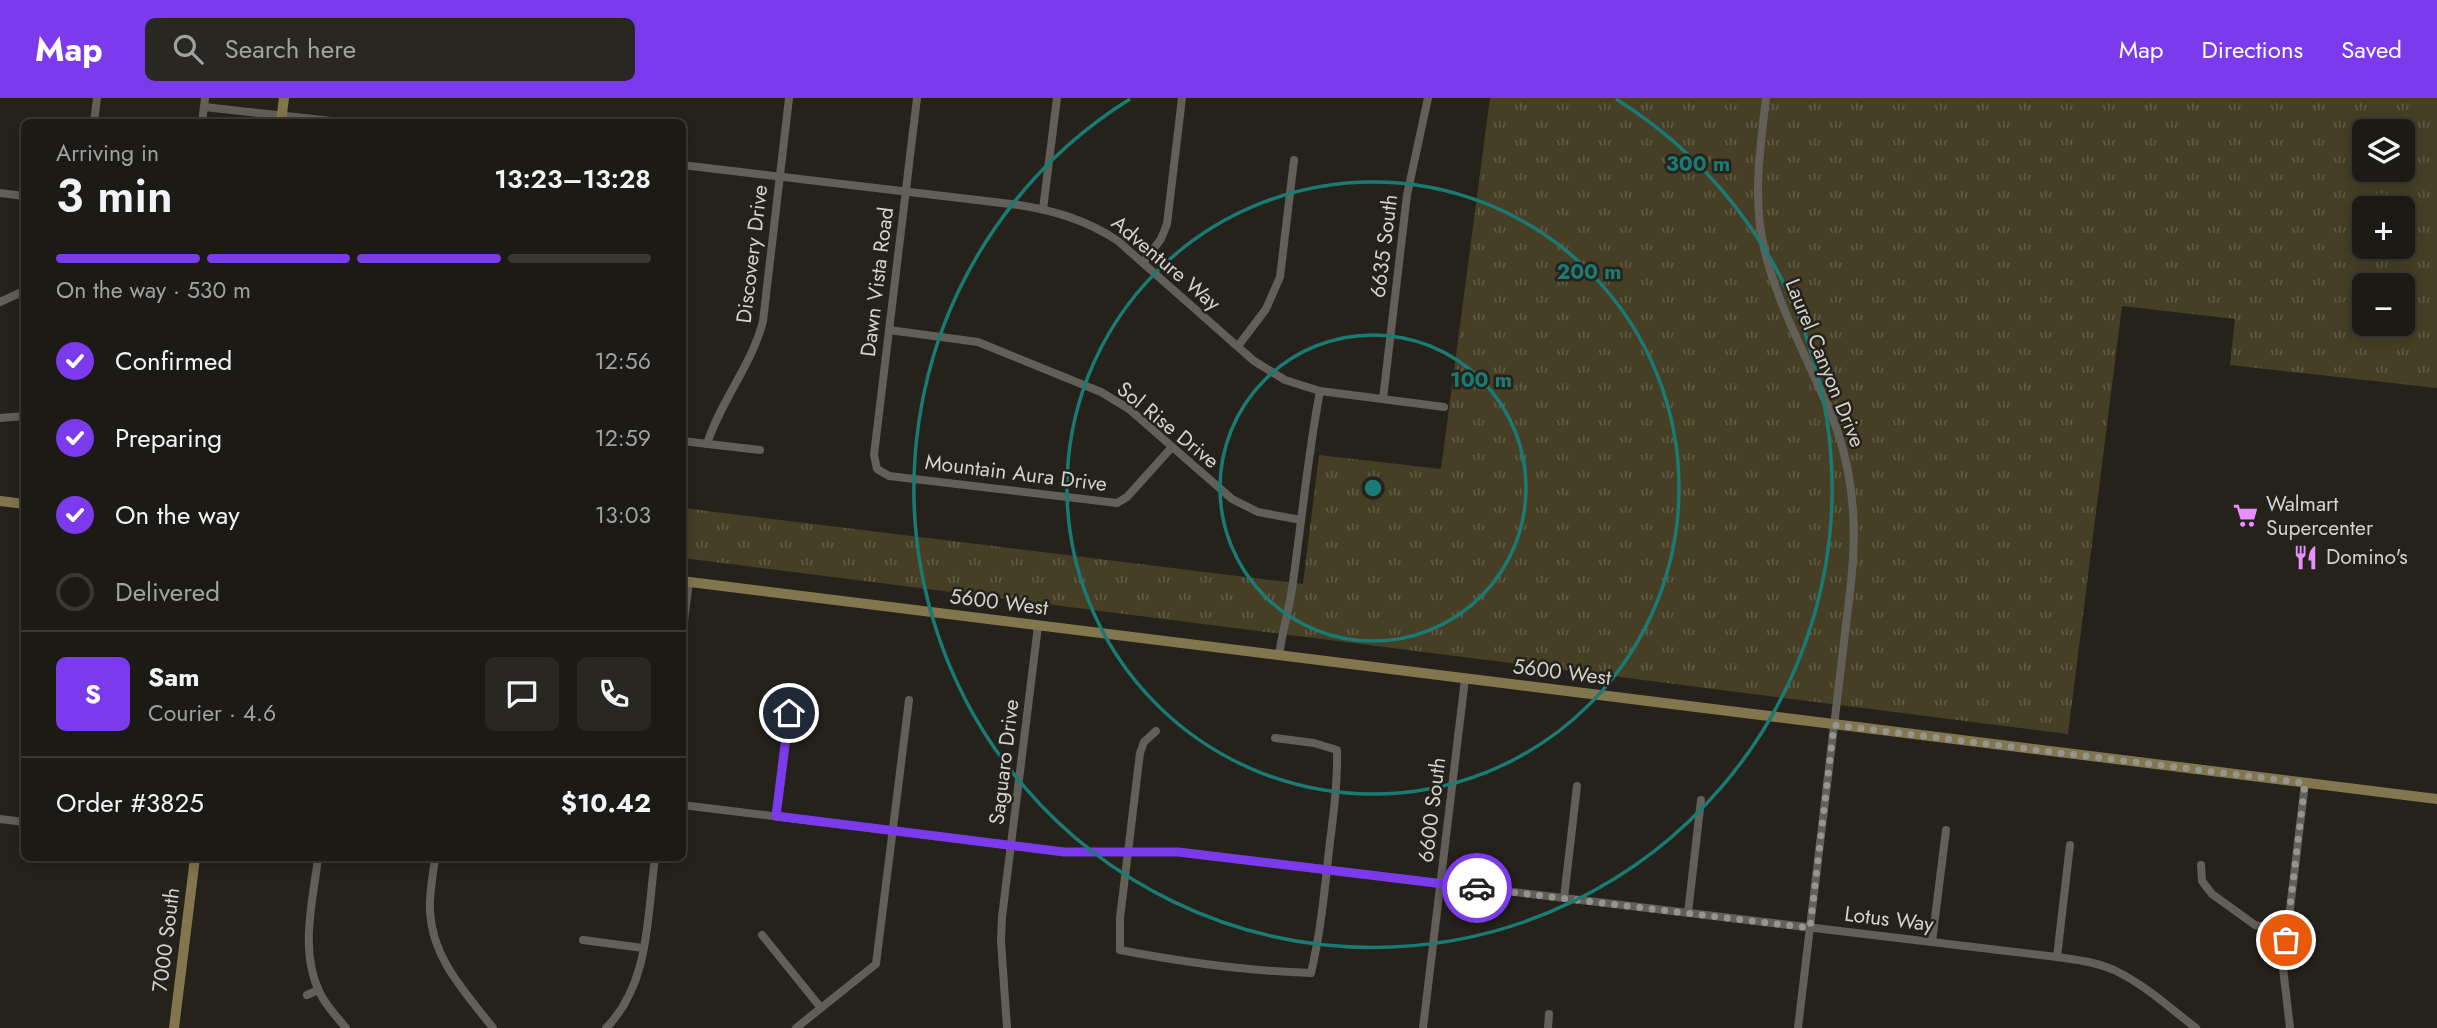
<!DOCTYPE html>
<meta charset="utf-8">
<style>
:root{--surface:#1b1a14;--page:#282722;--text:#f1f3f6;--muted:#a0a1a0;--line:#393834;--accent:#7c3aed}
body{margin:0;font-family:Jost,sans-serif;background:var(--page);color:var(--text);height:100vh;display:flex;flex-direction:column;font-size:26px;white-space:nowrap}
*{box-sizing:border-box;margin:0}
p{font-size:23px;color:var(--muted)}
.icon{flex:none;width:38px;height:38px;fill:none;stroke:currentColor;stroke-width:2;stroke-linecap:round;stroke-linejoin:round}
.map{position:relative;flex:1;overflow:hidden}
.panel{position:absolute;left:21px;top:21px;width:665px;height:742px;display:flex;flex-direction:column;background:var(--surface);border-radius:10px;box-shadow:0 4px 18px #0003,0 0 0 2px var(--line)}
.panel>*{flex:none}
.fabs{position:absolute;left:2352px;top:21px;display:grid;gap:14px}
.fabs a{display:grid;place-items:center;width:63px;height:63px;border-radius:10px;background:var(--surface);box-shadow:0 4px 18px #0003,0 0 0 2px var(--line);font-size:35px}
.pin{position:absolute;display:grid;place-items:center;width:60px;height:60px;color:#fff;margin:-30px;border:4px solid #fff;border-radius:50%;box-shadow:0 2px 7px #0007}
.courier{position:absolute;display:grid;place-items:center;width:70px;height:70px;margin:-35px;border:5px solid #7c3aed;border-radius:50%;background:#fff;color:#222;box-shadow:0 2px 9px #0007}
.headline em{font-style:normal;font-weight:600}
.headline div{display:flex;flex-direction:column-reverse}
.headline{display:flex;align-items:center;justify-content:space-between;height:119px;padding:0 35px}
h1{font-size:46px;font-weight:600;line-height:52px}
.bar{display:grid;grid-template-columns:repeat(4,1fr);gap:10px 7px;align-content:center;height:84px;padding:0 35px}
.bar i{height:9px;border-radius:5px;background:var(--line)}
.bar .selected{background:var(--accent)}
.bar p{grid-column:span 4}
.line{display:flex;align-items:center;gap:18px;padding:0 35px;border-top:2px solid var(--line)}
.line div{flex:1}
.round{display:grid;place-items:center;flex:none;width:74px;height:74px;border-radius:10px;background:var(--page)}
ol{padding:0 35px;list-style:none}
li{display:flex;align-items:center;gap:21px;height:77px}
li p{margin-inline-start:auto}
li .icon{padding:7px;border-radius:50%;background:var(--accent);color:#fff;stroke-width:4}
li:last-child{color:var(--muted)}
li i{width:38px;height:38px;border:4px solid var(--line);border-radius:50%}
header{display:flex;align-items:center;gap:42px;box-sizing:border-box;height:98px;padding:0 35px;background:var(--accent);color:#fff}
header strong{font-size:33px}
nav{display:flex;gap:38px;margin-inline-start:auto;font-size:24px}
.search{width:490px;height:63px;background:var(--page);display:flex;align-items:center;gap:18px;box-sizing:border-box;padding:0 24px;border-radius:10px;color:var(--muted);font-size:26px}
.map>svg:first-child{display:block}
.grass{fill:url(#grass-tufts);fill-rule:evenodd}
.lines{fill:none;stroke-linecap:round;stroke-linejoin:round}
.street{stroke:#625f58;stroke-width:8}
.secondary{stroke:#82764f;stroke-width:10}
.done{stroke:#96948f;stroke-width:7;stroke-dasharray:0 12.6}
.route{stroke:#7c3aed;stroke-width:9}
.ring{fill:none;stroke:#197b73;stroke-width:3.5}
.labels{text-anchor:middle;stroke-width:5;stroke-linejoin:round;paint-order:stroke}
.street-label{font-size:21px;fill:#d4d2ce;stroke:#24221b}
.poi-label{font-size:21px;fill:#d4d2ce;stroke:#24221b;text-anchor:start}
.centre{fill:#197b73;stroke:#24221b;stroke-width:3.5}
.ring-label{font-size:21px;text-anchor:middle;font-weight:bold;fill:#197b73;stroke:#24221b;stroke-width:5;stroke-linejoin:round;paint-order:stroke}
</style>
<header>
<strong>Map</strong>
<div class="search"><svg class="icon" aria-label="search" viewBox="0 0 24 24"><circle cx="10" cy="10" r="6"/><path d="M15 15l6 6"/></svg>Search here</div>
<nav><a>Map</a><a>Directions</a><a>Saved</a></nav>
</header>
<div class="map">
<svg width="2437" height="930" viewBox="0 0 2437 930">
<defs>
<pattern id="grass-tufts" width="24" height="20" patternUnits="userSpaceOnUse" patternTransform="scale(1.75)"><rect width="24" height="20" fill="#463f26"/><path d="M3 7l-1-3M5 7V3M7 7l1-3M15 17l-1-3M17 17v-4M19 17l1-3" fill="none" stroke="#605a44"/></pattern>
</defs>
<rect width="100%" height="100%" fill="#24221b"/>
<path class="grass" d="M1490,0H2437V290L2230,267L2235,221L2122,208L2068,636L683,460V410L1303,486L1319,357L1441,371ZM2364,33H2403V72H2364ZM2364,110H2403V149H2364ZM2364,187H2403V226H2364Z"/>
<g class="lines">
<g class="street">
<polyline points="917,0 874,357 877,371 889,378 1117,405 1127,399 1172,349"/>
<path d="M1766,0C1760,52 1752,102 1765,154C1780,216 1815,272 1837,332C1854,381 1857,433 1851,485L1798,930"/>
<polyline points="204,9 341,24"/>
<polyline points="94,24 97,0"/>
<polyline points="202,24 205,0"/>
<path d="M682,67L1019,107C1055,113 1087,122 1118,143L1254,263L1285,282L1320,293L1444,309"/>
<polyline points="0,95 24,98"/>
<polyline points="1043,111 1057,0"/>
<polyline points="1143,165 1161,141 1167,126 1182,0"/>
<polyline points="0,204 24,193"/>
<polyline points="889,232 978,244 1101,294 1129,311 1232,401 1258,414 1301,422"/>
<polyline points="1238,248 1266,211 1280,179 1294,62"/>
<polyline points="1383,301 1407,97 1428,0"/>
<polyline points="0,320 24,318"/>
<polyline points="682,343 760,352"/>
<path d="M707,346C721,302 752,267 763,223L789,0"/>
<polyline points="682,538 689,484"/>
<path d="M1279,558C1282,533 1290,509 1293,484C1302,420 1308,356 1320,293"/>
<path d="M1156,633L1144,644L1140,655L1120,820V852C1182,864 1247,873 1311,875C1320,837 1324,799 1328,761C1332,725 1338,689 1337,652L1314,645L1275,640"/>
<path d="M682,707L1064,754H1179L2057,859C2077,862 2097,864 2116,873C2145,887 2171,911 2196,930"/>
<polyline points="776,718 793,589"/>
<polyline points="0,721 24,724"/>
<path d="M318,760C313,803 299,853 320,895C326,908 337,919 346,930"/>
<path d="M435,760C433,777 429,796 430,813C432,861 466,895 493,930"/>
<polyline points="2201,767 2202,783 2212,796 2255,827 2286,834"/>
<polyline points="1564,800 1577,688"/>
<polyline points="1688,815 1701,702"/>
<polyline points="762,837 821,910"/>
<polyline points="583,842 643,850"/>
<polyline points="1932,844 1946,732"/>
<polyline points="2057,859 2070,747"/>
<polyline points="307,897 318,892"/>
<path d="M606,930C650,886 647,818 655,760"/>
<polyline points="796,930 876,866 909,602"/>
<polyline points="1007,930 1001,843 1002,819 1038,528"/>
<polyline points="1423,930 1465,581"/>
<polyline points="1548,930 1549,916"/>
<polyline points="2290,930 2283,870 2305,685"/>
</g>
<g class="secondary">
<polyline points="281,24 284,0"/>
<polyline points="0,403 24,406"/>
<polyline points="682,483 2437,701"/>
<polyline points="174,930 195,760"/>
</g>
</g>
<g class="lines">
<polyline class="done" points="1477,790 1810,830 1834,627 2305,685 2286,842"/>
<polyline class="route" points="789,615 776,718 1064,754 1178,754 1477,790"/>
</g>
<g class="ring">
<circle cx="1373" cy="390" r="153"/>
<circle cx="1373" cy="390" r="306"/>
<path d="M1616 1A459 459 0 1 1 1130 1"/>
</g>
<defs>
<symbol id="supermarket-bare" viewBox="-9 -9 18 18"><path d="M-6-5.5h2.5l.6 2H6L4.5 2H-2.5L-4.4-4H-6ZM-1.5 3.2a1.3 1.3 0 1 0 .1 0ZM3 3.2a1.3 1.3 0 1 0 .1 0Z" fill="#e98eff" stroke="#24221b" stroke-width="2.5" paint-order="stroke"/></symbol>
<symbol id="restaurant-bare" viewBox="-9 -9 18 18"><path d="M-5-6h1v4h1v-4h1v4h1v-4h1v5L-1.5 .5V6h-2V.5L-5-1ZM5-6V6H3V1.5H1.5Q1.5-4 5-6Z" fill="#e98eff" stroke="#24221b" stroke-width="2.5" paint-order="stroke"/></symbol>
</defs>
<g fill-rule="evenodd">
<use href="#supermarket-bare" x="2228" y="400" width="35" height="35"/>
<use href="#restaurant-bare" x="2288" y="442" width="35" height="35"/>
</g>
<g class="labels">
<g class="street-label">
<text transform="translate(1384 148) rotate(-83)" y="7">6635 South</text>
<text transform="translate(752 156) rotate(-83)" y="7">Discovery Drive</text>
<text transform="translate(1166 165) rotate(40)" y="7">Adventure Way</text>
<text transform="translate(877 184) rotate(-83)" y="7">Dawn Vista Road</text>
<text transform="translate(1825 265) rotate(68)" y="7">Laurel Canyon Drive</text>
<text transform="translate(1168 327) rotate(39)" y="7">Sol Rise Drive</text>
<text transform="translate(1016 375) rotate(7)" y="7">Mountain Aura Drive</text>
<text transform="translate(999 504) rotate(7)" y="7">5600 West</text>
<text transform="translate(1562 574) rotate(7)" y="7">5600 West</text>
<text transform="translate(1004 664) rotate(-83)" y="7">Saguaro Drive</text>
<text transform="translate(1432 712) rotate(-83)" y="7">6600 South</text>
<text transform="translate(1889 821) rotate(7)" y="7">Lotus Way</text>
<text transform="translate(166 842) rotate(-83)" y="7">7000 South</text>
</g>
<g class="poi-label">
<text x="2266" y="413">Walmart<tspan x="2266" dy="24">Supercenter</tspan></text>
<text x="2326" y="466">Domino's</text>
</g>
</g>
<circle cx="1373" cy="390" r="10" class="centre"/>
<g class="ring-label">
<text x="1698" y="73">300 m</text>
<text x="1589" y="181">200 m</text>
<text x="1481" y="289">100 m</text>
</g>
</svg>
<div class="fabs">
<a><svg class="icon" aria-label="layers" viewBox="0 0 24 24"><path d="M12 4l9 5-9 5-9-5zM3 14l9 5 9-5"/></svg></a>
<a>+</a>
<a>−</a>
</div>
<div class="pin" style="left:2286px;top:842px;background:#ea580c"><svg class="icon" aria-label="bag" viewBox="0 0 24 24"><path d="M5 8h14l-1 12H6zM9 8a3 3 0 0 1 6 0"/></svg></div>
<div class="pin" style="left:789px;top:615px;background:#1f2937"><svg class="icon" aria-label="home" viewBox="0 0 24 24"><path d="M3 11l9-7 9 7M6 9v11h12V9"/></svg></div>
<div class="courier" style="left:1477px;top:790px"><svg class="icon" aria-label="car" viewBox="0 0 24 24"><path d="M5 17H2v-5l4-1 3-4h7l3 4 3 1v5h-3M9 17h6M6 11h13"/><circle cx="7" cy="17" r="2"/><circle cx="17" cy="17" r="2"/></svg></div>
<section class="panel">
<div class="headline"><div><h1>3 min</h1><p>Arriving in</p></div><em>13:23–13:28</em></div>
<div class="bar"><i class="selected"></i><i class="selected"></i><i class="selected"></i><i></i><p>On the way · 530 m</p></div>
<ol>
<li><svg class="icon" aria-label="check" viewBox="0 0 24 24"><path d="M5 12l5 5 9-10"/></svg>Confirmed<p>12:56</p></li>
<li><svg class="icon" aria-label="check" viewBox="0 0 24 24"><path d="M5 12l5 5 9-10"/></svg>Preparing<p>12:59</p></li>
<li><svg class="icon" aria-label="check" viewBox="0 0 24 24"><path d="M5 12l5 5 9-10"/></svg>On the way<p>13:03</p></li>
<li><i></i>Delivered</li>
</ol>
<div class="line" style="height:126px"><b class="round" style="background:var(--accent);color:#fff">S</b><div><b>Sam</b><p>Courier · 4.6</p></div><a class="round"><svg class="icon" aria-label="chat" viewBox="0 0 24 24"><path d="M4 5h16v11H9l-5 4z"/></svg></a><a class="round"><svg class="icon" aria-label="phone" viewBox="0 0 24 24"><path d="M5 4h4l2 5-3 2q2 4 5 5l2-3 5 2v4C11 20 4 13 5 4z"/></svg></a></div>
<div class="line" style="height:91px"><div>Order #3825</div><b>$10.42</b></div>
</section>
</div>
